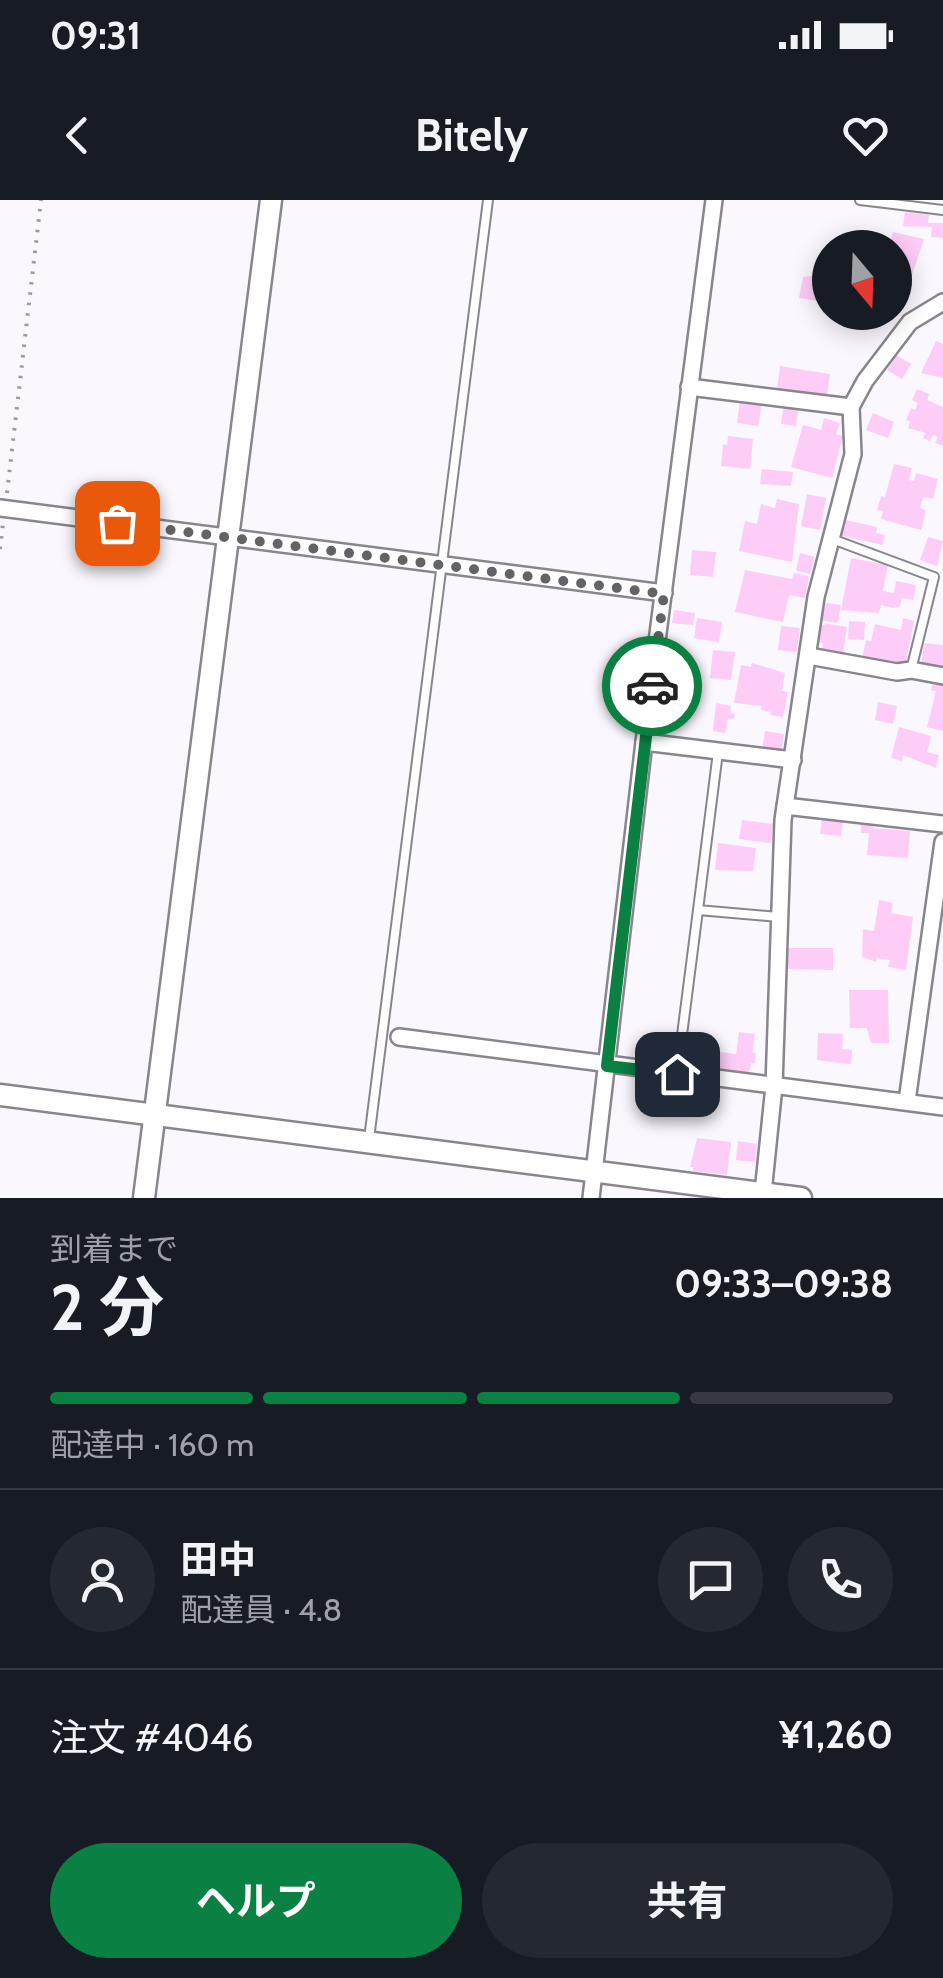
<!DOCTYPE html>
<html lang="ja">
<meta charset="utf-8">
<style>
:root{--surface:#171b24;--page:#242831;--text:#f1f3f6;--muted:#9ea1a6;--line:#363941;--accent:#0b8043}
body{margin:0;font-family:Cabin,"Noto Sans JP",sans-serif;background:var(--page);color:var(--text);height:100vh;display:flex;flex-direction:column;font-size:38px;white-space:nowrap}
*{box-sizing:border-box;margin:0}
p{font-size:32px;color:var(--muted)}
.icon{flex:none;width:55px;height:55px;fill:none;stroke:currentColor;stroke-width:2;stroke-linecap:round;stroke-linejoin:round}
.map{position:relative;height:998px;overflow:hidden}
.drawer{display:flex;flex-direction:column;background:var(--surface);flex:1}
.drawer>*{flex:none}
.needle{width:65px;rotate:161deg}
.controls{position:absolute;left:812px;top:30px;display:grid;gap:20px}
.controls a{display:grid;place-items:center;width:100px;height:100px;border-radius:50%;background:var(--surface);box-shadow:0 5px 25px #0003;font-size:50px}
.pin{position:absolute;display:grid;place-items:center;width:85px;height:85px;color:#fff;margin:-42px;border-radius:20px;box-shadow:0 5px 15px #0006}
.courier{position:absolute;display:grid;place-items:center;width:100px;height:100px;margin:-50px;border:8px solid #0b8043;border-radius:50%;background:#fff;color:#222;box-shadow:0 2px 12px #0007}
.overview em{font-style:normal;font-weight:700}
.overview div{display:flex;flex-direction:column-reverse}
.overview{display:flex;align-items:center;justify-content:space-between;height:170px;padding:0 50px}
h1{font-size:65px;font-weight:700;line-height:75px}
.bar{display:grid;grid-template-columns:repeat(4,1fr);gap:15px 10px;align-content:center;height:120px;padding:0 50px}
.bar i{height:12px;border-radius:8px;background:var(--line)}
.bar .active{background:var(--accent)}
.bar p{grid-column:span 4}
.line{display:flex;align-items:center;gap:25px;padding:0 50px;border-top:2px solid var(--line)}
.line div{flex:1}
.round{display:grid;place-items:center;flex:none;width:105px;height:105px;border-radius:52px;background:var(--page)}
.cta{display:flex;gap:20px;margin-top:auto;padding:20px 50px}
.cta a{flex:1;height:115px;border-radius:60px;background:var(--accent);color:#fff;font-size:40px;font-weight:700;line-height:115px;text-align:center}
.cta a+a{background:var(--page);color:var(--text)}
.status{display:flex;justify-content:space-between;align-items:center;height:70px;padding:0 50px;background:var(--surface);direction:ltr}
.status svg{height:28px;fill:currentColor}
header{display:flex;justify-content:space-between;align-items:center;height:130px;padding:0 50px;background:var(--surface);font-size:45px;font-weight:700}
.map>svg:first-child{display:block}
.building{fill:#fecdf7}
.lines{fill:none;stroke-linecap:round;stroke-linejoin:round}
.service-casing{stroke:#89858d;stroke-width:12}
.minor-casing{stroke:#89858d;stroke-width:20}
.tertiary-casing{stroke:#89858d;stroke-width:25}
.path{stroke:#9c9a9f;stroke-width:4;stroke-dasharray:2.5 8;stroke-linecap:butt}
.service{stroke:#fff;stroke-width:8}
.minor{stroke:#fff;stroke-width:15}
.tertiary{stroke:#fff;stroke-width:20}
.done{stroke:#646267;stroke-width:10;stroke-dasharray:0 18}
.route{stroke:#0b8043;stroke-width:12}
</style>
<div class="status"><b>09:31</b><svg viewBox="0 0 49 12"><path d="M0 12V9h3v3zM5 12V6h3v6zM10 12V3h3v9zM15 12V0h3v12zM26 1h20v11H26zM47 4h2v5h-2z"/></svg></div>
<header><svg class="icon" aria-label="back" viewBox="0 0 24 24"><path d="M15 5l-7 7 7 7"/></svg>Bitely<svg class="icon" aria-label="heart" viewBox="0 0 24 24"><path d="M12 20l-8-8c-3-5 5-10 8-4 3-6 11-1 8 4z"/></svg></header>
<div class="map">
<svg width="943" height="998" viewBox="0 0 943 998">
<rect width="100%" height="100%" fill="#faf7fe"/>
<g class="building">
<polygon points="905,12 929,15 928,23 943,23 943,38 931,37 932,27 903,26"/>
<polygon points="893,32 924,39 910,81 895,77 895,48 888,48"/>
<polygon points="811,76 830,79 830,103 799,98 803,77"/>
<polygon points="936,141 943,144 943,178 921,173"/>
<polygon points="896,155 911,164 902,179 887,170"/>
<polygon points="780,166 830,174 827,196 777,190"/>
<polygon points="917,189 929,194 927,200 943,207 943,246 935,243 938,237 933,235 930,241 923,238 926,233 908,228 910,222 906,220 911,208 915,210 918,203 912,200"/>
<polygon points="740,200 762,203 758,226 737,223"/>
<polygon points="784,204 799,207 796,226 781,224"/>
<polygon points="873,213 894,222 888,238 866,230"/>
<polygon points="824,218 840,223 836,234 843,236 832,278 791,267 803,225 821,230"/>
<polygon points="728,236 753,239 750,269 721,266 723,244 727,245"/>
<polygon points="894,264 912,268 909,280 914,281 916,273 938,279 933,299 923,297 920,308 926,310 921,330 881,319 883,311 877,310 881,296 885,297"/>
<polygon points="762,269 793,272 791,286 760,284"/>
<polygon points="807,294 826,298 820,330 801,326"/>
<polygon points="777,299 799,304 792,362 739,351 745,321 757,324 761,304 775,308"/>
<polygon points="841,319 877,327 876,333 885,335 883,345 838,335"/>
<polygon points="928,337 943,341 937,366 920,360"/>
<polygon points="692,350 716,352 713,377 690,375"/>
<polygon points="800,353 815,357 810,374 796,370"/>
<polygon points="851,358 888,365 883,391 894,393 896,381 916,385 913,400 902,398 900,406 894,408 881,405 879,413 841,410"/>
<polygon points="745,370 792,379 794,373 809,376 805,398 789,395 783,422 735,412"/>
<polygon points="822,402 841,405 838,423 819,420"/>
<polygon points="674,410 695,413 693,425 672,423"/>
<polygon points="697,418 722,422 719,442 694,438"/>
<polygon points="903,418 914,421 905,467 862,459 866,440 871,441 875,424 901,430"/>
<polygon points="849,421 865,422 864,440 848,439"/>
<polygon points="829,424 847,427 843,454 822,451 823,443 818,442 820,425"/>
<polygon points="781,426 800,428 797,452 778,450"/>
<polygon points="924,443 943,445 943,470 921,466"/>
<polygon points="713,450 735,452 731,480 710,478"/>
<polygon points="752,463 785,473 782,491 788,492 783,517 770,515 771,512 761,510 762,506 734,503 741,465 751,467"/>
<polygon points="933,482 943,484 943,531 927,527 936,491 931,490"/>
<polygon points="878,502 897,506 893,524 875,520"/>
<polygon points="716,503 731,506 730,513 735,514 734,519 728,518 725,533 713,531"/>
<polygon points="899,527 931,536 927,552 939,555 936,568 903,555 902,561 891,558"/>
<polygon points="765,531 784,534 781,553 762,551"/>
<polygon points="822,618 843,619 841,636 820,634"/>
<polygon points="742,620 773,624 771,643 739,639"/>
<polygon points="861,622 874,623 873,628 910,631 908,658 867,655 869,633 861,633"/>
<polygon points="718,643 756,648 753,671 715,670"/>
<polygon points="879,700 893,703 891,713 913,717 906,770 888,767 890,760 877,758 876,762 862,757 863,729 874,731"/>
<polygon points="788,748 833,748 833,770 788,769"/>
<polygon points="849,790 888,790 889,843 871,843 867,828 850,828"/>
<polygon points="739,832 755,834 752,853 756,853 755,863 751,863 749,875 692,868 696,839 713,841 712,851 736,854"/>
<polygon points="818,833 843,834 842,849 852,850 851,864 817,860"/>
<polygon points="697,938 731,942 727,975 693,971 693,967 690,967"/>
<polygon points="738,941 757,944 755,962 736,960"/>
</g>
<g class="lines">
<defs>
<g id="service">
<polyline points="860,0 943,10"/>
<polyline points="832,339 934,377 911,470"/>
<polyline points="718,552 698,710 778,717"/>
<polyline points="677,874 698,710"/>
<polyline points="369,939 488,0"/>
</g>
<g id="minor">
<polyline points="689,187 851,207"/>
<polyline points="0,308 664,393"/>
<polyline points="809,456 897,472 911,470 943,476"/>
<polyline points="644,542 793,560"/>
<polyline points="785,606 943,624"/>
<polyline points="399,837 943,907"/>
<polyline points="907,901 943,642"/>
<polyline points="763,993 774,886 783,620 816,397 853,254 851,207 865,181 910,122 943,102"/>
<polyline points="591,998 644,542 714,0"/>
</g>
<g id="tertiary">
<polyline points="0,895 801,998"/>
<polyline points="144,998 271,0"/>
</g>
</defs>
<use href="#service" class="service-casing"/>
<use href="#minor" class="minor-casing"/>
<use href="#tertiary" class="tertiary-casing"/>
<g class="path">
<polyline points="7,293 41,0"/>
<polyline points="0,349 3,323"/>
</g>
<use href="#service" class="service"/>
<use href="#minor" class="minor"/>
<use href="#tertiary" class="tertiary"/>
</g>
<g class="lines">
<polyline class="done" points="117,323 664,394 652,486"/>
<polyline class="route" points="652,486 607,866 677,874"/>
</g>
</svg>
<div class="controls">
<a><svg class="needle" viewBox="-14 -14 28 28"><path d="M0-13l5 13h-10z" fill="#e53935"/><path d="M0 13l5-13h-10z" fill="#9ea1a6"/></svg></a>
</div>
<div class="pin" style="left:117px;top:323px;background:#ea580c"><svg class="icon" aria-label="bag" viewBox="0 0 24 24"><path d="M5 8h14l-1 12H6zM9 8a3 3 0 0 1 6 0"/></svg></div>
<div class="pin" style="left:677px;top:874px;background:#1f2937"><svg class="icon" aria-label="home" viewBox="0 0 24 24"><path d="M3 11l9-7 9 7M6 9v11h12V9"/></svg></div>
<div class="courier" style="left:652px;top:486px"><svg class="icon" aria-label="car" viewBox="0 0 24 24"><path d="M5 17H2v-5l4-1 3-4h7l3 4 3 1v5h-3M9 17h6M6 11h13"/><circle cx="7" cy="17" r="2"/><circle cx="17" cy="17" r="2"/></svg></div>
</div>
<section class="drawer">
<div class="overview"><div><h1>2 分</h1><p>到着まで</p></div><em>09:33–09:38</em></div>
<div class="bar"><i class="active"></i><i class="active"></i><i class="active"></i><i></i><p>配達中 · 160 m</p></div>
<div class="line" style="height:180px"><a class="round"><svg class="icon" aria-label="person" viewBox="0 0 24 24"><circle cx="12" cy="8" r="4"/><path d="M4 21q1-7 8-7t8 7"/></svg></a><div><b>田中</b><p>配達員 · 4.8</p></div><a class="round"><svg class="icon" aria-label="chat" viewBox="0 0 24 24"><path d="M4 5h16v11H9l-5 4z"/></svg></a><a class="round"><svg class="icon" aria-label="phone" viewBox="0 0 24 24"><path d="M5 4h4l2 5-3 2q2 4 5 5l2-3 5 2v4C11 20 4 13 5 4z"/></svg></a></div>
<div class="line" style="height:130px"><div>注文 #4046</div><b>¥1,260</b></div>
<div class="cta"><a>ヘルプ</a><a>共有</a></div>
</section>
